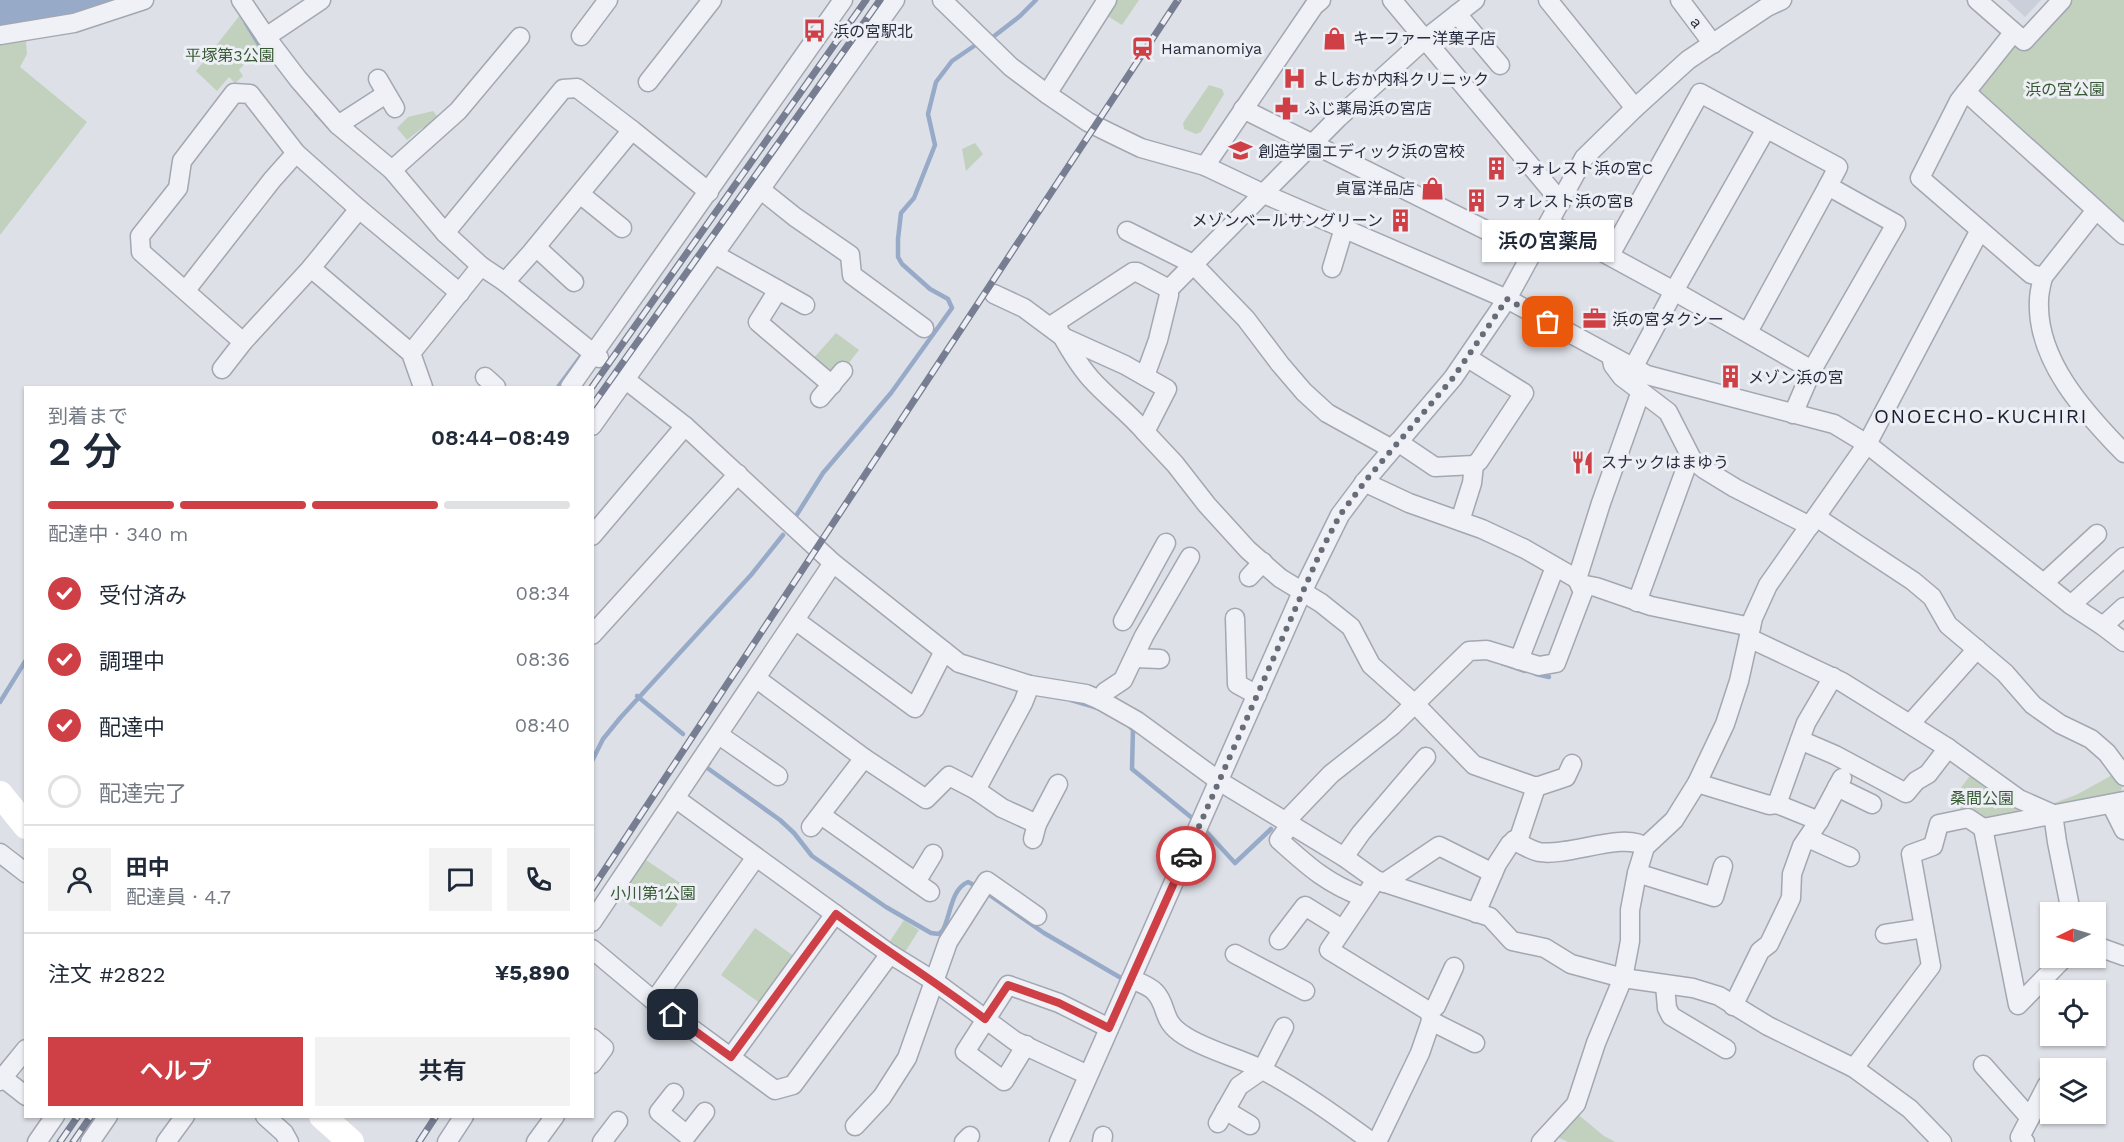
<!DOCTYPE html>
<html lang="ja">
<meta charset="utf-8">
<style>
:root{--surface:#fff;--page:#f2f2f3;--text:#1f2937;--muted:#747a83;--line:#e0e1e3;--accent:#cf3f46}
body{margin:0;font-family:"Work Sans","Noto Sans JP",sans-serif;background:var(--page);color:var(--text);height:100vh;display:flex;flex-direction:column;font-size:22px;white-space:nowrap}
*{box-sizing:border-box;margin:0}
p{font-size:20px;color:var(--muted)}
.icon{flex:none;width:33px;height:33px;fill:none;stroke:currentColor;stroke-width:2;stroke-linecap:round;stroke-linejoin:round}
.map{position:relative;flex:1;overflow:hidden}
.sheet{position:absolute;left:24px;top:386px;width:570px;height:732px;display:flex;flex-direction:column;background:var(--surface);border-radius:0px;box-shadow:0 2px 4px #0004}
.sheet>*{flex:none}
.needle{width:39px;rotate:265deg}
.tools{position:absolute;left:2040px;top:902px;display:grid;gap:12px}
.tools a{display:grid;place-items:center;width:66px;height:66px;border-radius:0px;background:var(--surface);box-shadow:0 2px 4px #0004;font-size:30px}
.pin{position:absolute;display:grid;place-items:center;width:51px;height:51px;color:#fff;margin:-26px;border-radius:12px;box-shadow:0 3px 9px #0006}
.courier{position:absolute;display:grid;place-items:center;width:60px;height:60px;margin:-30px;border:4px solid #cf3f46;border-radius:50%;background:#fff;color:#222;box-shadow:0 2px 8px #0007}
.bubble{position:absolute;height:42px;border-radius:0px;background:var(--surface);box-shadow:0 2px 4px #0004;font-size:20px;font-weight:600;line-height:42px;text-align:center}
.overview em{font-style:normal;font-weight:600}
.overview div{display:flex;flex-direction:column-reverse}
.overview{display:flex;align-items:center;justify-content:space-between;height:102px;padding:0 24px}
h1{font-size:39px;font-weight:600;line-height:45px}
.bar{display:grid;grid-template-columns:repeat(4,1fr);gap:9px 6px;align-content:center;height:72px;padding:0 24px}
.bar i{height:8px;border-radius:4px;background:var(--line)}
.bar .selected{background:var(--accent)}
.bar p{grid-column:span 4}
.line{display:flex;align-items:center;gap:15px;padding:0 24px;border-top:2px solid var(--line)}
.line div{flex:1}
.round{display:grid;place-items:center;flex:none;width:63px;height:63px;border-radius:0px;background:var(--page)}
ol{padding:0 24px;list-style:none}
li{display:flex;align-items:center;gap:18px;height:66px}
li p{margin-inline-start:auto}
li .icon{padding:6px;border-radius:50%;background:var(--accent);color:#fff;stroke-width:4}
li:last-child{color:var(--muted)}
li i{width:33px;height:33px;border:3px solid var(--line);border-radius:50%}
.cta{display:flex;gap:12px;margin-top:auto;padding:12px 24px}
.cta a{flex:1;height:69px;border-radius:0px;background:var(--accent);color:#fff;font-size:24px;font-weight:600;line-height:69px;text-align:center}
.cta a+a{background:var(--page);color:var(--text)}
.map>svg:first-child{display:block}
.built{fill:#cbcfd9}
.green{fill:#c1d1be}
.water{fill:#97aac8}
.lines{fill:none;stroke-linecap:round;stroke-linejoin:round}
.stream{stroke:#97aac8;stroke-width:4.5}
.street-casing{stroke:#a3a7b1;stroke-width:21}
.street{stroke:#f0f1f6;stroke-width:18}
.secondary{stroke:#fff;stroke-width:26}
.rail-casing{stroke:#777e91;stroke-width:7}
.rail{stroke:#edeff5;stroke-width:4.5;stroke-dasharray:14;stroke-linecap:butt}
.done{stroke:#676c79;stroke-width:6;stroke-dasharray:0 10.8}
.route{stroke:#cf3f46;stroke-width:8}
.labels{text-anchor:middle;stroke-width:6;stroke-linejoin:round;paint-order:stroke}
.street-label{font-size:16px;fill:#272d3e;stroke:#edeff5}
.poi-label{font-size:16px;fill:#272d3e;stroke:#edeff5;text-anchor:start}
.park-label{font-size:16px;fill:#375a34;stroke:#edeff5}
.quarter-label{font-size:20px;letter-spacing:1.5px;fill:#191e2f;stroke:#edeff5}
</style>
<div class="map">
<svg width="2124" height="1142" viewBox="0 0 2124 1142">
<rect width="100%" height="100%" fill="#dde0e7"/>
<polygon class="built" points="2007,0 2041,0 2025,17"/>
<g class="green">
<polygon points="1115,0 1139,0 1122,25 1106,15"/>
<polygon points="2071,0 2124,0 2124,225 1978,92 2007,46 2037,36"/>
<polygon points="240,15 259,48 239,70 243,76 235,83 229,77 217,91 196,71"/>
<polygon points="16,37 26,41 27,54 20,67 87,122 0,235 0,39"/>
<polygon points="1209,85 1222,89 1224,94 1201,132 1196,134 1184,129 1183,123"/>
<polygon points="433,111 440,120 426,132 422,128 407,140 397,128 408,117"/>
<polygon points="975,143 983,154 966,171 962,149"/>
<polygon points="836,333 859,350 844,369 826,372 812,360"/>
<polygon points="1975,769 2025,811 1982,820 1961,813 1957,793"/>
<polygon points="2116,773 2123,783 2120,795 2050,807 2049,805 2078,794"/>
<polygon points="643,858 689,889 661,927 618,897"/>
<polygon points="904,920 919,930 905,952 890,941"/>
<polygon points="755,928 795,957 761,1004 721,975"/>
<polygon points="1575,1112 1604,1136 1615,1142 1568,1142 1553,1135"/>
</g>
<polygon class="water" points="0,0 132,0 114,9 0,27"/>
<g class="lines">
<g class="stream">
<polyline points="246,23 260,46 273,60"/>
<polyline points="993,37 1020,16 1036,0"/>
<polyline points="316,113 328,126"/>
<polyline points="558,387 584,352"/>
<polyline points="796,516 823,473 891,393 952,308 948,299 930,289 902,264 898,257 898,239 901,213 914,198 935,145 928,114 936,82 952,61 977,44"/>
<polyline points="1502,663 1525,671"/>
<polyline points="1536,674 1549,677"/>
<polyline points="637,696 683,734"/>
<polyline points="1071,700 1098,708"/>
<polyline points="0,702 26,660"/>
<polyline points="1131,728 1133,729 1132,769 1197,822"/>
<polyline points="592,761 603,739 621,717 751,575 783,535"/>
<path d="M709,763L706,767L780,820L794,833L812,856L886,907L931,933L939,934L943,930C951,914 951,889 968,882L972,884"/>
<polyline points="1203,828 1235,863 1271,829"/>
<polyline points="991,896 1044,933 1121,978"/>
</g>
<defs>
<g id="street">
<polyline points="241,0 266,37"/>
<polyline points="321,0 266,37 298,79 338,125 392,170 445,233 481,266 505,282 599,358"/>
<polyline points="942,0 1011,67 1047,94 1088,122 1108,132 1141,148 1205,166 1264,194 1507,299 1647,375 1834,424 1867,444 2071,605 2103,626 2124,642"/>
<polyline points="1392,0 1561,202"/>
<polyline points="1548,0 1635,108"/>
<polyline points="1680,0 1713,44"/>
<polyline points="1977,0 2024,41 2062,0"/>
<polyline points="1457,14 1500,65"/>
<polyline points="2013,33 1966,92 2124,235"/>
<polyline points="0,35 74,23 144,0"/>
<polyline points="581,36 608,0"/>
<polyline points="378,79 395,108"/>
<polyline points="648,82 712,0"/>
<polyline points="1966,92 1959,101 1920,178 2031,274 2043,277 2096,210"/>
<polyline points="1047,94 1107,0"/>
<polyline points="1243,109 1532,253"/>
<polyline points="338,125 386,94"/>
<polyline points="632,130 709,192"/>
<polyline points="1205,166 1314,6 1321,0"/>
<polyline points="392,170 458,111 520,37"/>
<polyline points="760,189 795,217 850,255 852,275 924,328"/>
<polyline points="580,194 622,228"/>
<polyline points="1549,223 1674,291 1812,370"/>
<polyline points="1127,231 1193,264 1246,319 1280,364 1304,392 1327,413 1392,449"/>
<polyline points="445,233 563,89 577,88 632,130 531,253 505,282"/>
<polyline points="536,247 574,282"/>
<polyline points="714,254 805,305"/>
<polyline points="1610,255 1700,93 1838,167 1828,186 1896,224 1812,370 1793,414"/>
<polyline points="311,268 411,353 423,387"/>
<polyline points="1332,268 1344,228"/>
<path d="M2043,277C2041,285 2039,293 2039,300C2036,360 2085,413 2124,453"/>
<polyline points="186,290 272,180 296,153"/>
<polyline points="778,290 758,322 832,385"/>
<polyline points="994,294 1024,308 1063,337 1125,365 1167,389 1145,432 1175,464 1207,505 1248,550 1280,578 1321,603 1351,627 1371,665 1418,707 1474,765 1536,787 1566,777 1572,764"/>
<polyline points="1748,332 1828,186"/>
<polyline points="243,342 141,252 140,236 178,188 182,161 234,93 250,94 296,153 359,209 460,293"/>
<polyline points="411,353 481,266"/>
<polyline points="1611,356 1613,365 1622,377 1668,412 1692,459 1704,469 1735,488 1810,526"/>
<polyline points="1633,368 1674,291 1766,129"/>
<polyline points="222,369 243,342 311,268 359,209"/>
<polyline points="1145,376 1158,340 1169,295 1169,289 1338,118 1424,40 1475,0"/>
<polyline points="485,377 496,387"/>
<polyline points="626,380 685,426 833,563 959,663 1030,685 1086,694 1100,700 1137,721 1219,781 1344,857 1376,880 1490,917 1512,941 1545,948 1571,964 1623,978 1693,988 1719,996 1768,1026 1854,1068 1910,1109 1942,1142"/>
<polyline points="570,387 843,0"/>
<polyline points="820,398 843,371"/>
<polyline points="592,426 895,0"/>
<path d="M1145,432C1128,412 1108,398 1091,379C1076,362 1065,342 1055,323L1133,272H1137L1169,289"/>
<polyline points="1398,442 1435,467 1474,465 1479,461 1524,393 1468,358"/>
<polyline points="1364,482 1409,503 1482,529 1525,549 1577,579"/>
<polyline points="1816,517 1913,581 1932,597 1948,625 2005,673 2033,705 2060,724 2091,739 2107,753 2124,776"/>
<polyline points="1460,521 1472,483 1474,465"/>
<polyline points="592,536 685,426"/>
<polyline points="1249,577 1263,562"/>
<polyline points="2045,582 2097,534"/>
<polyline points="1580,584 1596,587 1651,606 1751,627"/>
<polyline points="1637,602 1687,465 1692,459"/>
<polyline points="2071,605 2124,557"/>
<polyline points="1235,618 1237,684 1257,695"/>
<polyline points="795,620 915,708 944,651"/>
<polyline points="1123,621 1166,543"/>
<polyline points="2103,626 2124,607"/>
<polyline points="592,635 738,474"/>
<polyline points="1749,638 1842,682 1948,748 2019,799 2053,814 2057,842 2071,912"/>
<polyline points="1134,658 1160,659"/>
<polyline points="1519,660 1555,567"/>
<polyline points="757,679 864,758 811,827"/>
<polyline points="1100,700 1105,692 1123,680 1144,636 1190,557"/>
<polyline points="1910,724 1977,649"/>
<polyline points="719,735 778,776"/>
<polyline points="1800,740 1835,755 1906,793 1916,781 1928,774 1948,748"/>
<polyline points="864,758 926,799 949,776 976,790 1002,808 1037,824"/>
<polyline points="1697,783 1769,805 1777,804 1819,821"/>
<polyline points="1837,787 1872,804"/>
<polyline points="976,790 1023,703 1030,685"/>
<polyline points="675,798 890,954 934,981 1015,1041 1088,1075"/>
<polyline points="1777,804 1806,723 1833,677"/>
<polyline points="2111,804 2124,830"/>
<polyline points="821,815 930,892"/>
<polyline points="1285,822 1331,774 1392,726 1469,651 1487,650 1539,666 1556,663 1583,592 1577,579 1601,503 1641,391"/>
<path d="M1290,825L1279,840C1308,866 1326,883 1363,897"/>
<polyline points="1983,828 2018,1005 2065,957"/>
<polyline points="1808,838 1850,857"/>
<polyline points="1033,839 1037,824 1058,784"/>
<path d="M1514,840C1522,845 1530,850 1539,852C1568,857 1625,831 1645,847"/>
<polyline points="0,853 26,873"/>
<polyline points="1344,857 1361,833 1426,757"/>
<polyline points="1637,873 1714,897 1723,866"/>
<polyline points="1376,880 1329,950 1430,1012 1431,1021 1475,1043"/>
<polyline points="916,882 933,854"/>
<polyline points="1384,883 1439,846 1493,873"/>
<polyline points="1476,913 1497,864 1510,844 1519,838 1536,787"/>
<polyline points="592,922 833,563"/>
<polyline points="1885,934 1924,928"/>
<polyline points="1279,940 1305,906 1342,929"/>
<polyline points="2096,946 2124,956"/>
<polyline points="592,949 654,1001 775,1090 793,1085 890,954"/>
<polyline points="1235,954 1305,991"/>
<path d="M1131,979C1138,982 1150,986 1155,992C1169,1007 1160,1021 1185,1036C1207,1050 1236,1057 1261,1069C1300,1090 1336,1116 1372,1142"/>
<polyline points="1665,985 1667,1008 1671,1016 1726,1049"/>
<polyline points="654,1001 756,857"/>
<polyline points="1733,1006 1760,951 1769,944 1791,898 1792,874 1802,846 1819,821 1842,778"/>
<polyline points="1430,1012 1436,1006 1454,967"/>
<polyline points="592,1038 604,1048 592,1064"/>
<polyline points="1026,1045 1004,1081 965,1052 1008,985 1059,1003 1109,1028"/>
<polyline points="731,1057 835,914"/>
<polyline points="1983,1065 2030,1118"/>
<polyline points="1854,1068 1931,966 1911,854 1933,846 1939,824 1968,818 1983,828 2124,801"/>
<polyline points="3,1078 26,1096"/>
<polyline points="0,1081 26,1049"/>
<polyline points="674,1093 659,1112 687,1135 705,1112"/>
<polyline points="1225,1110 1250,1125"/>
<polyline points="265,1116 284,1133 289,1142"/>
<polyline points="1218,1123 1239,1086 1262,1070 1284,1027"/>
<polyline points="855,1126 882,1097 907,1058 948,942 987,881 1037,916"/>
<polyline points="37,1142 55,1116"/>
<polyline points="90,1142 108,1116"/>
<polyline points="166,1142 185,1116"/>
<polyline points="447,1142 464,1116"/>
<polyline points="536,1142 555,1116"/>
<polyline points="602,1142 618,1121"/>
<polyline points="964,1142 970,1136"/>
<polyline points="1059,1142 1302,592 1340,515 1367,479 1453,378 1507,299 1584,158 1635,108 1688,60 1767,7 1782,0"/>
<polyline points="1102,1142 1103,1136"/>
<polyline points="1377,1142 1420,1053 1431,1021"/>
<polyline points="1541,1142 1576,1104 1596,1043 1623,978 1630,941 1630,910 1637,873 1645,847 1674,820 1697,783 1725,724 1739,681 1753,618 1768,585 1867,444 1980,230"/>
<polyline points="2025,1142 2020,1137 2047,1085"/>
</g>
</defs>
<use href="#street" class="street-casing"/>
<use href="#street" class="street"/>
<g class="secondary">
<polyline points="0,794 26,826"/>
<polyline points="322,1116 351,1142"/>
</g>
<defs>
<g id="rail">
<polyline points="592,387 866,0"/>
<polyline points="592,406 880,0"/>
<polyline points="592,889 1178,0"/>
<polyline points="60,1142 78,1116"/>
<polyline points="73,1142 91,1116"/>
<polyline points="419,1142 436,1116"/>
</g>
</defs>
<use href="#rail" class="rail-casing"/>
<use href="#rail" class="rail"/>
</g>
<g class="lines">
<polyline class="done" points="1186,856 1320,553 1340,515 1367,479 1453,378 1507,299 1548,322"/>
<path class="route" d="M673,1015L731,1057L836,914C885,950 936,982 985,1019L1008,985L1059,1003L1109,1028L1186,856"/>
</g>
<defs>
<symbol id="bus-bare" viewBox="-9 -9 18 18"><path d="M-5-6H5V4H4V6H2V4H-2V6H-4V4H-5ZM-3.5-4V0h7V-4ZM-3.5 1.2v1.5H-2V1.2ZM2 1.2v1.5H3.5V1.2Z" fill="#cf3f46" stroke="#edeff5" stroke-width="2.5" paint-order="stroke"/></symbol>
<symbol id="shop-bare" viewBox="-9 -9 18 18"><path d="M-5-2.5h2.3a2.7 3.5 0 0 1 5.4 0H5L5.5 6h-11ZM-1.5-2.5h3a1.5 2.3 0 0 0-3 0Z" fill="#cf3f46" stroke="#edeff5" stroke-width="2.5" paint-order="stroke"/></symbol>
<symbol id="station-bare" viewBox="-9 -9 18 18"><path d="M-3-6H3Q5-6 5-4V2Q5 4 3 4L4.5 6H3L1.5 4h-3L-3 6H-4.5L-3 4Q-5 4-5 2V-4Q-5-6-3-6ZM-3.5-4v3h7v-3ZM-3.5 1v1.5H-2V1ZM2 1v1.5H3.5V1Z" fill="#cf3f46" stroke="#edeff5" stroke-width="2.5" paint-order="stroke"/></symbol>
<symbol id="hospital-bare" viewBox="-9 -9 18 18"><path d="M-5-5h3v3.5h4V-5h3V5h-3V1.5h-4V5h-3Z" fill="#cf3f46" stroke="#edeff5" stroke-width="2.5" paint-order="stroke"/></symbol>
<symbol id="pharmacy-bare" viewBox="-9 -9 18 18"><path d="M-2-6h4v4h4v4h-4v4h-4v-4h-4v-4h4Z" fill="#cf3f46" stroke="#edeff5" stroke-width="2.5" paint-order="stroke"/></symbol>
<symbol id="school-bare" viewBox="-9 -9 18 18"><path d="M0-5L7-2L0 1L-7-2ZM-4 1L0 2.5L4 1V4Q0 6-4 4Z" fill="#cf3f46" stroke="#edeff5" stroke-width="2.5" paint-order="stroke"/></symbol>
<symbol id="building-bare" viewBox="-9 -9 18 18"><path d="M-4-6H4V6H1V3H-1V6H-4ZM-2.5-4.3h1.7v1.8h-1.7ZM.8-4.3h1.7v1.8H.8ZM-2.5-1h1.7V.8h-1.7ZM.8-1h1.7V.8H.8Z" fill="#cf3f46" stroke="#edeff5" stroke-width="2.5" paint-order="stroke"/></symbol>
<symbol id="office-bare" viewBox="-9 -9 18 18"><path d="M-6-3h4V-5.5h4V-3h4V5H-6ZM-1-4.5V-3h2v-1.5ZM-6 0V1H6V0Z" fill="#cf3f46" stroke="#edeff5" stroke-width="2.5" paint-order="stroke"/></symbol>
<symbol id="restaurant-bare" viewBox="-9 -9 18 18"><path d="M-5-6h1v4h1v-4h1v4h1v-4h1v5L-1.5 .5V6h-2V.5L-5-1ZM5-6V6H3V1.5H1.5Q1.5-4 5-6Z" fill="#cf3f46" stroke="#edeff5" stroke-width="2.5" paint-order="stroke"/></symbol>
</defs>
<g fill-rule="evenodd">
<use href="#bus-bare" x="798" y="14" width="33" height="33"/>
<use href="#shop-bare" x="1318" y="22" width="33" height="33"/>
<use href="#station-bare" x="1126" y="32" width="33" height="33"/>
<use href="#hospital-bare" x="1278" y="62" width="33" height="33"/>
<use href="#pharmacy-bare" x="1270" y="92" width="33" height="33"/>
<use href="#school-bare" x="1224" y="134" width="33" height="33"/>
<use href="#building-bare" x="1480" y="152" width="33" height="33"/>
<use href="#shop-bare" x="1416" y="172" width="33" height="33"/>
<use href="#building-bare" x="1460" y="184" width="33" height="33"/>
<use href="#building-bare" x="1384" y="204" width="33" height="33"/>
<use href="#office-bare" x="1578" y="302" width="33" height="33"/>
<use href="#building-bare" x="1714" y="360" width="33" height="33"/>
<use href="#restaurant-bare" x="1566" y="446" width="33" height="33"/>
</g>
<g class="labels">
<g class="street-label">
<text transform="translate(1697 22) rotate(53)" y="6">a</text>
</g>
<g class="poi-label">
<text x="833" y="37">浜の宮駅北</text>
<text x="1353" y="44">キーファー洋菓子店</text>
<text x="1161" y="54">Hamanomiya</text>
<text x="1313" y="85">よしおか内科クリニック</text>
<text x="1304" y="114">ふじ薬局浜の宮店</text>
<text x="1258" y="157">創造学園エディック浜の宮校</text>
<text x="1514" y="174">フォレスト浜の宮C</text>
<text x="1415" y="194" text-anchor="end">貞富洋品店</text>
<text x="1495" y="207">フォレスト浜の宮B</text>
<text x="1383" y="226" text-anchor="end">メゾンベールサングリーン</text>
<text x="1612" y="325">浜の宮タクシー</text>
<text x="1748" y="383">メゾン浜の宮</text>
<text x="1601" y="468">スナックはまゆう</text>
</g>
<g class="park-label">
<text x="230" y="61">平塚第3公園</text>
<text x="2065" y="95">浜の宮公園</text>
<text x="1982" y="804">桑間公園</text>
<text x="653" y="899">小川第1公園</text>
</g>
<g class="quarter-label">
<text x="1981" y="423">ONOECHO-KUCHIRI</text>
</g>
</g>
</svg>
<div class="tools">
<a><svg class="needle" viewBox="-14 -14 28 28"><path d="M0-13l5 13h-10z" fill="#e53935"/><path d="M0 13l5-13h-10z" fill="#747a83"/></svg></a>
<a><svg class="icon" aria-label="locate" viewBox="0 0 24 24"><circle cx="12" cy="12" r="6"/><path d="M12 2v4M12 18v4M2 12h4M18 12h4"/></svg></a>
<a><svg class="icon" aria-label="layers" viewBox="0 0 24 24"><path d="M12 4l9 5-9 5-9-5zM3 14l9 5 9-5"/></svg></a>
</div>
<div class="pin" style="left:1548px;top:322px;background:#ea580c"><svg class="icon" aria-label="bag" viewBox="0 0 24 24"><path d="M5 8h14l-1 12H6zM9 8a3 3 0 0 1 6 0"/></svg></div>
<div class="pin" style="left:673px;top:1015px;background:#1f2937"><svg class="icon" aria-label="home" viewBox="0 0 24 24"><path d="M3 11l9-7 9 7M6 9v11h12V9"/></svg></div>
<div class="courier" style="left:1186px;top:856px"><svg class="icon" aria-label="car" viewBox="0 0 24 24"><path d="M5 17H2v-5l4-1 3-4h7l3 4 3 1v5h-3M9 17h6M6 11h13"/><circle cx="7" cy="17" r="2"/><circle cx="17" cy="17" r="2"/></svg></div>
<div class="bubble" style="left:1482px;top:220px;width:132px">浜の宮薬局</div>
<section class="sheet">
<div class="overview"><div><h1>2 分</h1><p>到着まで</p></div><em>08:44–08:49</em></div>
<div class="bar"><i class="selected"></i><i class="selected"></i><i class="selected"></i><i></i><p>配達中 · 340 m</p></div>
<ol>
<li><svg class="icon" aria-label="check" viewBox="0 0 24 24"><path d="M5 12l5 5 9-10"/></svg>受付済み<p>08:34</p></li>
<li><svg class="icon" aria-label="check" viewBox="0 0 24 24"><path d="M5 12l5 5 9-10"/></svg>調理中<p>08:36</p></li>
<li><svg class="icon" aria-label="check" viewBox="0 0 24 24"><path d="M5 12l5 5 9-10"/></svg>配達中<p>08:40</p></li>
<li><i></i>配達完了</li>
</ol>
<div class="line" style="height:108px"><a class="round"><svg class="icon" aria-label="person" viewBox="0 0 24 24"><circle cx="12" cy="8" r="4"/><path d="M4 21q1-7 8-7t8 7"/></svg></a><div><b>田中</b><p>配達員 · 4.7</p></div><a class="round"><svg class="icon" aria-label="chat" viewBox="0 0 24 24"><path d="M4 5h16v11H9l-5 4z"/></svg></a><a class="round"><svg class="icon" aria-label="phone" viewBox="0 0 24 24"><path d="M5 4h4l2 5-3 2q2 4 5 5l2-3 5 2v4C11 20 4 13 5 4z"/></svg></a></div>
<div class="line" style="height:78px"><div>注文 #2822</div><b>¥5,890</b></div>
<div class="cta"><a>ヘルプ</a><a>共有</a></div>
</section>
</div>
